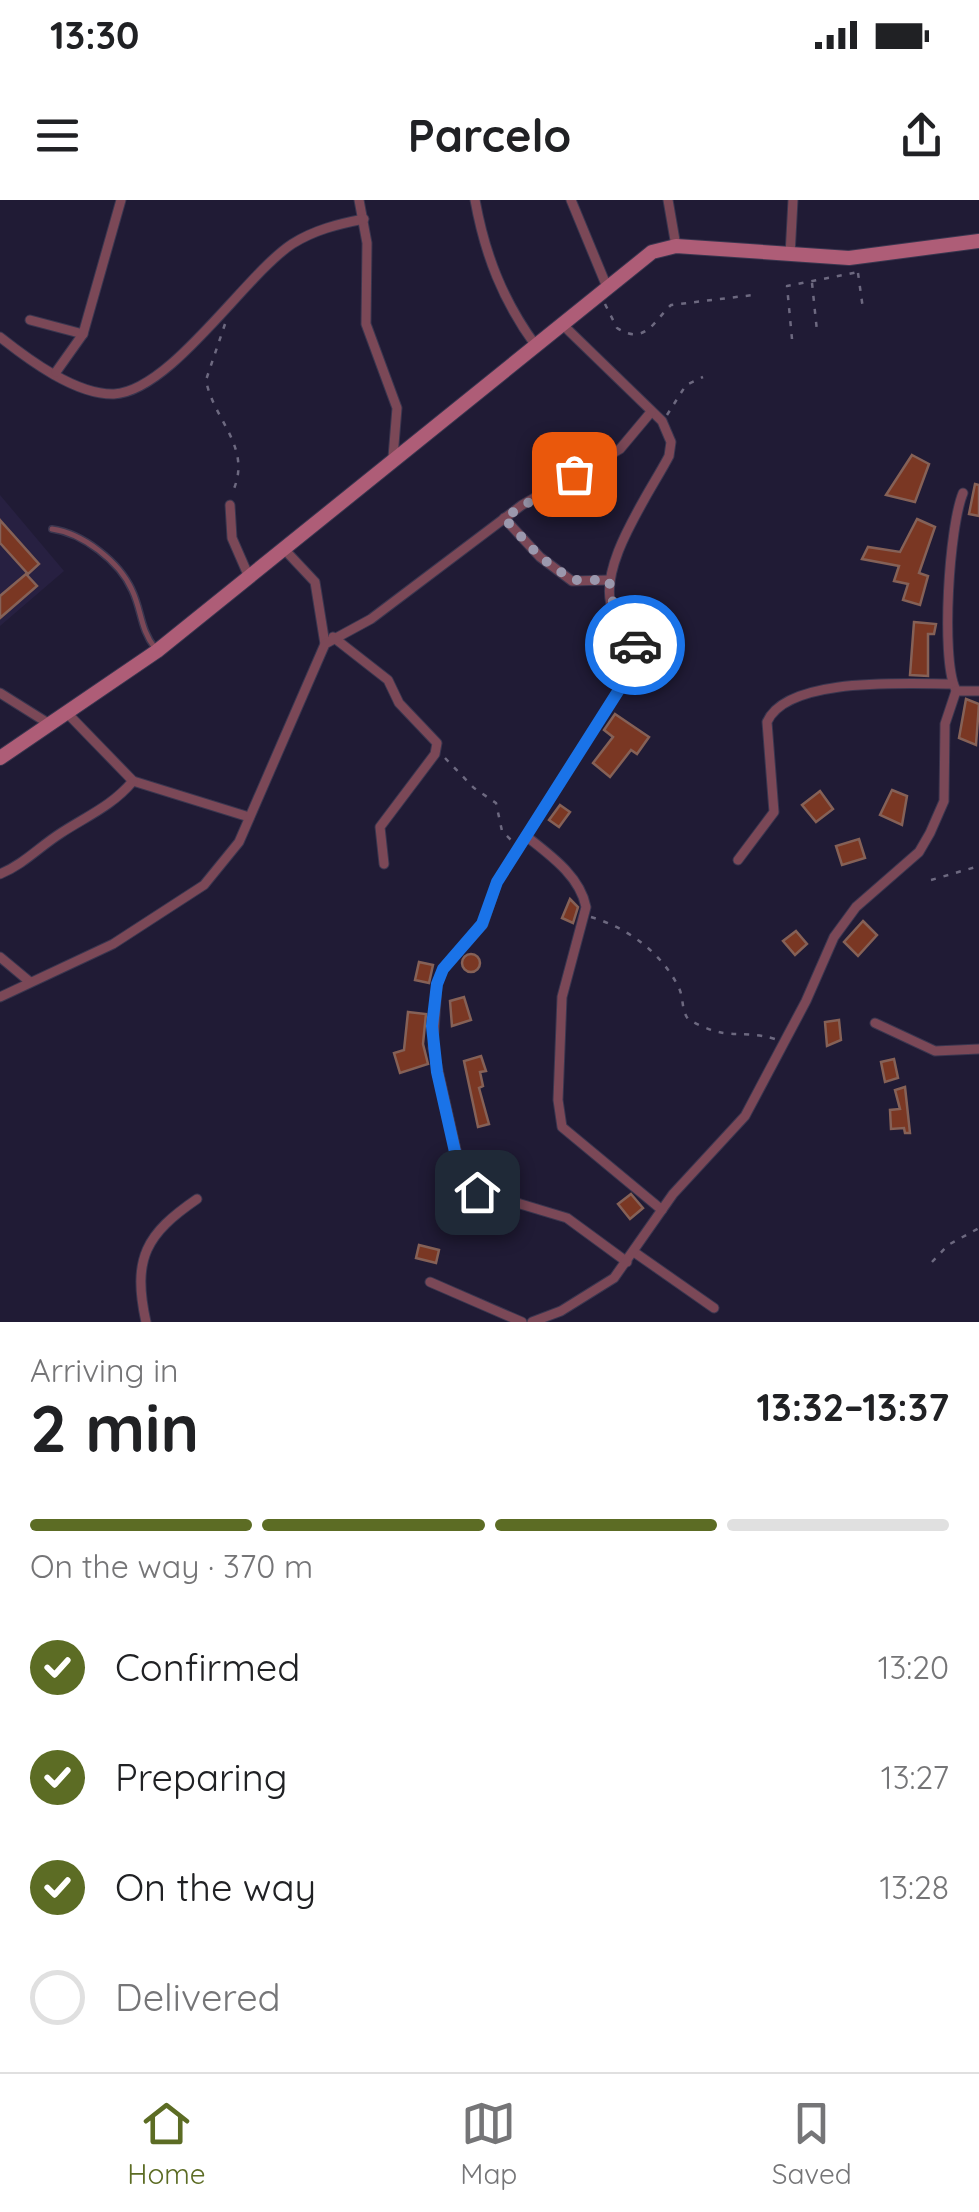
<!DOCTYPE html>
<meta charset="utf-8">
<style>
:root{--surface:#fff;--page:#f6f6f6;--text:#202124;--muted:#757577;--line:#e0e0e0;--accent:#5c6c24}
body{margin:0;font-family:Quicksand,sans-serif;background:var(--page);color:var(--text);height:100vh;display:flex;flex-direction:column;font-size:38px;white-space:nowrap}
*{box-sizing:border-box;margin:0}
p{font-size:32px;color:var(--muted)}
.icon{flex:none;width:55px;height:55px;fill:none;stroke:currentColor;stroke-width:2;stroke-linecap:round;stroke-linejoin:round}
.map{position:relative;height:1122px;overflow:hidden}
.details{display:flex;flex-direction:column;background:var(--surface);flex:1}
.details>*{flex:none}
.pin{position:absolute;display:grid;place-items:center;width:85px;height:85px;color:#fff;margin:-42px;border-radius:20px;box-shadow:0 5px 15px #0006}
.courier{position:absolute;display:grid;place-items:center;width:100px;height:100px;margin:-50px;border:8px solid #1a73e8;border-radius:50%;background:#fff;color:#222;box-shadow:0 2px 12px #0007}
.summary em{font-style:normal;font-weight:800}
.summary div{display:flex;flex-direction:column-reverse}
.summary{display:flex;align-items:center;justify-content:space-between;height:170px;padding:0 30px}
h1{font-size:65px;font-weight:800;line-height:75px}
.bar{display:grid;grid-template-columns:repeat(4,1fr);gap:15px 10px;align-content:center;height:120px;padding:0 30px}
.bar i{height:12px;border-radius:8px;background:var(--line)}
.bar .current{background:var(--accent)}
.bar p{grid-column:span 4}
ol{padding:0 30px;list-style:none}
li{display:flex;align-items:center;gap:30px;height:110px}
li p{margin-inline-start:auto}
li .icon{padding:10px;border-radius:50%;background:var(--accent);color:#fff;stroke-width:4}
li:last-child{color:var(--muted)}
li i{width:55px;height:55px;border:5px solid var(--line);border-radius:50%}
.status{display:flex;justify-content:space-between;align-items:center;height:70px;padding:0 50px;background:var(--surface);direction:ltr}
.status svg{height:28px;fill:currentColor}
header{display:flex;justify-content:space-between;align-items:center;height:130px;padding:0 30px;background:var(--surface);font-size:45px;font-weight:800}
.tab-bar{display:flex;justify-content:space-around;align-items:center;height:140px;border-top:2px solid var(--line);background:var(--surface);font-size:28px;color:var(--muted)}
.tab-bar a{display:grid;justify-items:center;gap:5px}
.tab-bar .current{color:var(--accent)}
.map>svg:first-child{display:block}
.built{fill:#272041}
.building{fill:#7a3723;stroke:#856157;stroke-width:2.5}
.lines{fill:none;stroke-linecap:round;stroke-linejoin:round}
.lane-casing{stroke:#3a364f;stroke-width:8}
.street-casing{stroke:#3a364f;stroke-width:11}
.secondary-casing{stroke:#3a364f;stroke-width:16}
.path{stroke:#6d6980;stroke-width:2.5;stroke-dasharray:5 8;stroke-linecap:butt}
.lane{stroke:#7b4857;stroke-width:5}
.street{stroke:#7b4857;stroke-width:9}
.secondary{stroke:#ae5d77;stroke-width:14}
.done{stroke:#9b98ad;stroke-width:10;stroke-dasharray:0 18}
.route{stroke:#1a73e8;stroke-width:12}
</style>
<div class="status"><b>13:30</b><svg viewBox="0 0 49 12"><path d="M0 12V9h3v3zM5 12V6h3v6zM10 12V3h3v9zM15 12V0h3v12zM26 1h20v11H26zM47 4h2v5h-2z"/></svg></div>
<header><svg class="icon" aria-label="menu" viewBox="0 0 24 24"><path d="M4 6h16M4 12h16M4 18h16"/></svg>Parcelo<svg class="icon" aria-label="share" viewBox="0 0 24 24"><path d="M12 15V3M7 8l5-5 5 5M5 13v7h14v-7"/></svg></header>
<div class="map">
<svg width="979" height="1122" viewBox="0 0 979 1122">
<rect width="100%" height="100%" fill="#201b35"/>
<polygon class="built" points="0,295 64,371 0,426"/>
<g class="building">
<polygon points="912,255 929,264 915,302 886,295"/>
<polygon points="975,284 979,285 979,316 969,314"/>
<polygon points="917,319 935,327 919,373 928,376 920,405 903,400 908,384 894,381 899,366 862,359 868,347 900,352"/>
<polygon points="0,320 39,364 28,374 0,343"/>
<polygon points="26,374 37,386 0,418 0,396"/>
<polygon points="914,422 936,424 934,434 928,434 928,476 910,475"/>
<polygon points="966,499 979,504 976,545 959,538"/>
<polygon points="615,514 649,537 637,554 631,550 610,577 593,563 613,537 604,530"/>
<polygon points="892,590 907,596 902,625 880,615"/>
<polygon points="820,591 833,609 816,622 802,605"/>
<polygon points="560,605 570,612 559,627 549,620"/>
<polygon points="859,639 865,658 842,665 836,646"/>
<polygon points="570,699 578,707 573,723 562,718"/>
<polygon points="863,721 877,735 858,756 844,742"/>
<polygon points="796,731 807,744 795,755 783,741"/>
<circle cx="471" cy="763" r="9"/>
<polygon points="419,762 433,765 429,783 415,780"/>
<polygon points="464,797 471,820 452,826 450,801"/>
<polygon points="408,812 426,814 423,844 428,864 400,873 394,853 404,850"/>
<polygon points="839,820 841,840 827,846 825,822"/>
<polygon points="481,856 486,871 480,872 483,886 479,888 489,924 478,927 464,861"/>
<polygon points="894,859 898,878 885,882 881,862"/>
<polygon points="905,887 910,933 905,933 904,928 891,929 890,910 900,909 895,890"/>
<polygon points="631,994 643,1008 630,1019 618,1004"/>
<polygon points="419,1045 439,1050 436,1063 416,1058"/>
</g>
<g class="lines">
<defs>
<path id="lane" d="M52,329C82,333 119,361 132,390C142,411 140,429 155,448"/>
<g id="street">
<polyline points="359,0 367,43 366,124 397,208 393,257"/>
<path d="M475,0C485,55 503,101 536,146"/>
<polyline points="571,0 607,87"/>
<polyline points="668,0 676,46"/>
<polyline points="790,55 793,0"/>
<polyline points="30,120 83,134"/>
<path d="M564,126L662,221L671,242L669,256C650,293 591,374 615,414C620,423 630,430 635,439L629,474L497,682L483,724L443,769L437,784L433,848L463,981L477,991L567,1018L627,1062"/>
<path d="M0,137C29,160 76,195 114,194C171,191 245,75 292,44C314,30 338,24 364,19"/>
<polyline points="56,172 83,134 121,0"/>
<polyline points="230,305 232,338 249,377"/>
<polyline points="504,318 540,357 572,381 609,380"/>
<polyline points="284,349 315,382 325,444"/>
<polyline points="333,437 388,480 399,503 437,543 435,554 380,627 384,664"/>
<path d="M955,488C941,456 949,327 963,293"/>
<polyline points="0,493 51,525"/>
<polyline points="68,514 133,581 249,617"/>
<path d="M526,636C550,655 580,676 586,707L562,797L558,900L562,927L662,1010"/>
<path d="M738,660L774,612L767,522C787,476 908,484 953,484"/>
<path d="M0,674C24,664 39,647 61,633C87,616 112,606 133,581"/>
<polyline points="0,757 30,782"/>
<polyline points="0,797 113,744 204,685 239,642 325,444 371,419 522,305 620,249 651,212"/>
<polyline points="875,823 935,851 979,849"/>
<polyline points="634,1052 714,1108"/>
<polyline points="430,1082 522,1122"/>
<path d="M146,1122C132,1058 146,1034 197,999"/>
<polyline points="532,1122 561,1111 614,1078 673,994 745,916 806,801 834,737 856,707 919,652 930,633 944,601 945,524 956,491 979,491"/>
</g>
<polyline id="secondary" points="0,558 157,451 652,52 676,46 849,58 979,41"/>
</defs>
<use href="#lane" class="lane-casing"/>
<use href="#street" class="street-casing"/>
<use href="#secondary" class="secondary-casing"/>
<g class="path">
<polyline points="858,73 863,109"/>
<polyline points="812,83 817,131"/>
<path d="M605,104L617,128C645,146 654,121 671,105L753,95"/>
<path d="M225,124L206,180C213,220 254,248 232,293"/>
<polyline points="792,139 787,86 858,72"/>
<polyline points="667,215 686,185 703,177"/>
<polyline points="445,558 474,588 496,603 502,631 512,641"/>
<polyline points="931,680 979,666"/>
<path d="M591,717C628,728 662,753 679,788C684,799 681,809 688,819C729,843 738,828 775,839"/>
<polyline points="932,1062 948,1045 979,1028"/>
</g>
<use href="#lane" class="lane"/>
<use href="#street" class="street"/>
<use href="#secondary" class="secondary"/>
</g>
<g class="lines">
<polyline class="done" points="574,274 504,318 540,357 572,380 609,380 615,414 635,438 635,445"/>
<polyline class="route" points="477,992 460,974 437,872 432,826 437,784 443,769 482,724 497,682 629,474 635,445"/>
</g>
</svg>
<div class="pin" style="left:574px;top:274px;background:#ea580c"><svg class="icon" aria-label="bag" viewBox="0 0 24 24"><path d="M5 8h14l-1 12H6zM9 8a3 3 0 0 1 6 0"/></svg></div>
<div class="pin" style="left:477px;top:992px;background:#1f2937"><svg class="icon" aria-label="home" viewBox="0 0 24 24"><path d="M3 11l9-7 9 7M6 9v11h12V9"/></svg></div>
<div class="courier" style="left:635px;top:445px"><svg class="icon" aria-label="car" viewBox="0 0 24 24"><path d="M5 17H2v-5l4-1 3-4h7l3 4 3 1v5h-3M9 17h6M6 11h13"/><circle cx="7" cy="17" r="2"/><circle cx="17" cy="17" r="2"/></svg></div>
</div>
<section class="details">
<div class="summary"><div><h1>2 min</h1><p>Arriving in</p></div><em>13:32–13:37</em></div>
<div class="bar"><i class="current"></i><i class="current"></i><i class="current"></i><i></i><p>On the way · 370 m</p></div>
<ol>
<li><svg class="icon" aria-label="check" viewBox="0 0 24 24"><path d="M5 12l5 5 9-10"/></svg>Confirmed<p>13:20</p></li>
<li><svg class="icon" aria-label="check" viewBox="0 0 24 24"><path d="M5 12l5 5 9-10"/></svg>Preparing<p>13:27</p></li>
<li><svg class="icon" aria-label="check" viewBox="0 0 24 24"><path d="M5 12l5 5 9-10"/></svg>On the way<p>13:28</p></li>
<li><i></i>Delivered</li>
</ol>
</section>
<nav class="tab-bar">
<a class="current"><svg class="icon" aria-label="home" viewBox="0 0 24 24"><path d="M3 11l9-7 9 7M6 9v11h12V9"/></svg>Home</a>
<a><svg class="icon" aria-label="map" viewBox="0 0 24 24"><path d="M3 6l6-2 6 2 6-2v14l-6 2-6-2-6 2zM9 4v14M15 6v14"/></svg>Map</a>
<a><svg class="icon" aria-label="saved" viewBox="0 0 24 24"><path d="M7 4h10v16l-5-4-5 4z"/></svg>Saved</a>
</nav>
